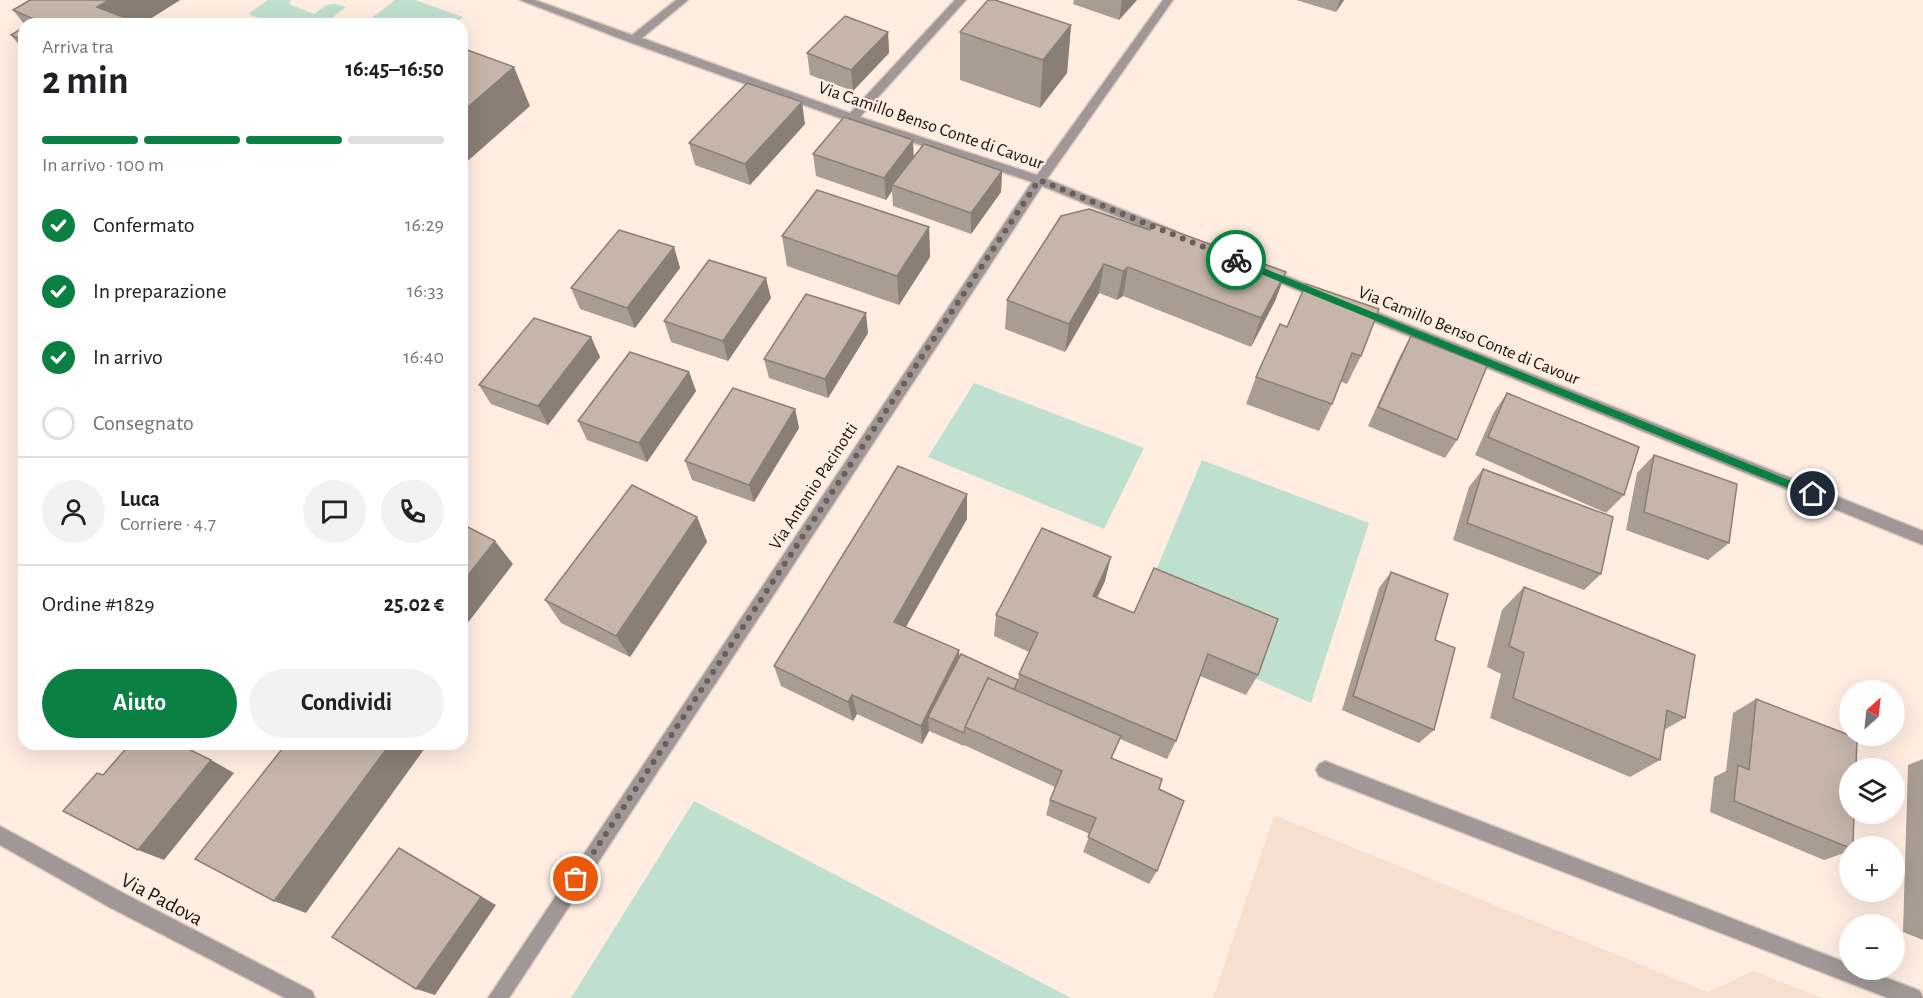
<!DOCTYPE html>
<html lang="it">
<meta charset="utf-8">
<style>
:root{--surface:#fff;--page:#f2f2f2;--text:#202124;--muted:#757577;--line:#e0e0e0;--accent:#0b8043}
body{margin:0;font-family:"Alegreya Sans",sans-serif;background:var(--page);color:var(--text);height:100vh;display:flex;flex-direction:column;font-size:22px;white-space:nowrap}
*{box-sizing:border-box;margin:0}
p{font-size:20px;color:var(--muted)}
.icon{flex:none;width:33px;height:33px;fill:none;stroke:currentColor;stroke-width:2;stroke-linecap:round;stroke-linejoin:round}
.map{position:relative;flex:1;overflow:hidden}
.sheet{position:absolute;left:18px;top:18px;width:450px;height:732px;display:flex;flex-direction:column;background:var(--surface);border-radius:18px;box-shadow:0 6px 24px #0002}
.sheet>*{flex:none}
.needle{width:39px;rotate:27deg}
.fabs{position:absolute;left:1839px;top:680px;display:grid;gap:12px}
.fabs a{display:grid;place-items:center;width:66px;height:66px;border-radius:50%;background:var(--surface);box-shadow:0 6px 24px #0002;font-size:30px}
.pin{position:absolute;display:grid;place-items:center;width:51px;height:51px;color:#fff;margin:-26px;border:3px solid #fff;border-radius:50%;box-shadow:0 2px 6px #0007}
.courier{position:absolute;display:grid;place-items:center;width:60px;height:60px;margin:-30px;border:4px solid #0b8043;border-radius:50%;background:#fff;color:#222;box-shadow:0 2px 8px #0007}
.overview em{font-style:normal;font-weight:600}
.overview div{display:flex;flex-direction:column-reverse}
.overview{display:flex;align-items:center;justify-content:space-between;height:102px;padding:0 24px}
h1{font-size:39px;font-weight:600;line-height:45px}
.bar{display:grid;grid-template-columns:repeat(4,1fr);gap:9px 6px;align-content:center;height:72px;padding:0 24px}
.bar i{height:8px;border-radius:4px;background:var(--line)}
.bar .current{background:var(--accent)}
.bar p{grid-column:span 4}
.line{display:flex;align-items:center;gap:15px;padding:0 24px;border-top:2px solid var(--line)}
.line div{flex:1}
.round{display:grid;place-items:center;flex:none;width:63px;height:63px;border-radius:32px;background:var(--page)}
ol{padding:0 24px;list-style:none}
li{display:flex;align-items:center;gap:18px;height:66px}
li p{margin-inline-start:auto}
li .icon{padding:6px;border-radius:50%;background:var(--accent);color:#fff;stroke-width:4}
li:last-child{color:var(--muted)}
li i{width:33px;height:33px;border:3px solid var(--line);border-radius:50%}
.primary-button{display:flex;gap:12px;margin-top:auto;padding:12px 24px}
.primary-button a{flex:1;height:69px;border-radius:36px;background:var(--accent);color:#fff;font-size:24px;font-weight:600;line-height:69px;text-align:center}
.primary-button a+a{background:var(--page);color:var(--text)}
.map>svg:first-child{display:block}
.built{fill:#f7dfd0}
.green{fill:#c0e0cf}
.lines{fill:none;stroke-linecap:round;stroke-linejoin:round}
.street-casing{stroke:#dacac0;stroke-width:3}
.street{fill:#a09796;fill-rule:evenodd}
.wall{fill:#a99c92}
.shaded-wall{fill:#8a7f77}
.building{fill:#c5b5aa;stroke:#8a7f77;stroke-width:1.5}
.route{fill:#0b8043}
.done{stroke:#6a5f59;stroke-width:6;stroke-dasharray:0 10.8}
.labels{text-anchor:middle;stroke-width:4.5;stroke-linejoin:round;paint-order:stroke}
.street-label{font-size:18px;fill:#19130f;stroke:#ffede2}
.near-street-label{font-size:21px;fill:#19130f;stroke:#ffede2}
</style>
<div class="map">
<svg width="1923" height="998" viewBox="0 0 1923 998">
<rect width="100%" height="100%" fill="#ffede2"/>
<polygon class="built" points="1274,815 1708,992 1753,971 1822,998 1213,998"/>
<g class="green">
<path d="M268,0H291L289,4L314,14C327,4 330,1 346,7L324,24H275L248,14Z"/>
<polygon points="395,0 415,0 463,17 455,24 364,24"/>
<polygon points="974,383 1144,448 1104,529 928,457"/>
<polygon points="1202,460 1369,523 1311,703 1252,677 1147,592"/>
<polygon points="694,801 1071,998 571,998"/>
</g>
<g class="lines">
<defs>
<g id="street">
<polygon points="520,0 535,0 632,35 676,0 688,0 642,38 850,113 955,0 966,0 860,117 1037,175 1163,0 1173,0 1047,179 1175,231 1177,234 1175,237 1167,237 1042,186 509,998 488,998 1032,182 848,121 629,42"/>
<polygon points="1265,267 1326,292 1328,295 1321,300 1260,275 1259,272"/>
<polygon points="1357,304 1923,531 1923,545 1352,313 1350,309"/>
<polygon points="1325,761 1850,964 1850,969 1863,969 1913,988 1920,991 1923,998 1888,998 1325,779 1319,776 1316,770 1319,764"/>
<polygon points="0,826 123,893 312,991 315,998 285,998 109,907 0,845"/>
</g>
</defs>
<use href="#street" class="street-casing"/>
<use href="#street" class="street"/>
</g>
<g class="wall">
<polygon points="30,0 180,0 142,24 24,24 13,10"/>
<polygon points="1074,0 1137,0 1119,20 1073,4"/>
<polygon points="1296,0 1344,0 1336,12"/>
<polygon points="1071,25 1067,73 1040,108 960,80 960,32"/>
<polygon points="24,27 24,51 11,35"/>
<polygon points="888,32 889,53 853,91 810,75 807,53"/>
<polygon points="805,124 750,185 695,165 689,143"/>
<polygon points="813,154 914,156 1002,171 1001,192 971,234 893,206 892,191 886,200 816,176"/>
<polygon points="929,227 930,257 899,305 787,266 782,236"/>
<polygon points="1150,230 1286,272 1275,301 1251,347 1123,296 1117,300 1099,293 1065,352 1005,329 1007,300"/>
<polygon points="674,247 680,268 635,328 580,309 571,288"/>
<polygon points="771,298 728,361 671,342 664,321"/>
<polygon points="1280,324 1361,356 1347,384 1341,382 1332,404 1319,431 1246,404 1256,377"/>
<polygon points="868,333 828,398 769,378 764,359"/>
<polygon points="1411,336 1457,440 1445,458 1368,426 1400,356"/>
<polygon points="591,337 600,357 548,425 491,404 479,385"/>
<polygon points="689,372 696,391 647,462 587,440 578,421"/>
<polygon points="1507,393 1624,495 1606,513 1475,455 1494,412"/>
<polygon points="795,409 799,428 754,502 692,480 685,461"/>
<polygon points="1654,455 1729,543 1708,560 1626,530 1637,473"/>
<polygon points="1483,469 1601,574 1584,590 1453,540 1469,487"/>
<polygon points="967,494 967,519 906,627 959,650 959,657 1018,680 1017,691 1019,674 1029,652 994,636 996,615 1105,581 1097,598 1258,675 1246,695 1200,676 1176,741 1167,759 1120,739 1112,758 1159,789 1157,871 1149,884 1083,852 1090,834 1046,815 1050,800 1055,787 964,745 964,746 929,731 922,744 857,714 853,721 781,686 774,666"/>
<polygon points="697,517 707,542 630,657 561,623 545,600"/>
<polygon points="1391,572 1435,640 1434,730 1419,743 1342,710 1379,588"/>
<polygon points="1524,587 1685,718 1664,730 1660,760 1630,777 1490,718 1501,674 1487,667 1502,610"/>
<polygon points="1756,699 1850,846 1850,851 1824,860 1710,812 1714,777 1726,771 1733,713"/>
<polygon points="1923,759 1923,940 1903,932 1908,765"/>
</g>
<g class="shaded-wall">
<polygon points="109,0 180,0 142,24 110,24 97,7"/>
<polygon points="1122,0 1137,0 1119,20"/>
<polygon points="1340,0 1344,0 1336,12"/>
<polygon points="1071,25 1067,73 1040,108 1043,60"/>
<polygon points="888,32 889,53 853,91 851,70"/>
<polygon points="514,67 530,106 462,166 462,112"/>
<polygon points="802,102 805,124 750,185 745,164"/>
<polygon points="913,140 914,161 892,185 892,191 886,200 884,178"/>
<polygon points="1002,171 1001,192 971,234 971,213"/>
<polygon points="929,227 930,257 899,305 897,276"/>
<polygon points="674,247 680,268 635,328 627,308"/>
<polygon points="1104,264 1099,293 1065,352 1069,324"/>
<polygon points="1128,267 1123,296 1117,300 1123,271"/>
<polygon points="1286,272 1275,301 1251,347 1261,318"/>
<polygon points="766,278 771,298 728,361 723,341"/>
<polygon points="866,313 868,333 828,398 825,379"/>
<polygon points="591,337 600,357 548,425 538,406"/>
<polygon points="689,372 696,391 647,462 639,443"/>
<polygon points="795,409 799,428 754,502 749,485"/>
<polygon points="967,494 967,519 896,644 894,622"/>
<polygon points="697,517 707,542 630,657 616,636"/>
<polygon points="495,541 513,564 463,629 462,628 462,583"/>
<polygon points="1111,557 1105,581 1087,618 1093,596"/>
<polygon points="959,650 960,671 928,717 929,731 922,744 921,726"/>
<polygon points="852,695 857,714 853,721 848,702"/>
<polygon points="390,744 419,744 425,748 306,913 274,901"/>
<polygon points="211,760 234,773 164,860 138,850"/>
<polygon points="399,848 496,905 435,995 416,989"/>
</g>
<g class="building">
<polygon points="30,0 109,0 97,7 141,24 29,24 36,20 13,10"/>
<polygon points="988,0 995,0 1071,25 1043,60 960,32"/>
<polygon points="845,16 888,32 851,70 807,53"/>
<polygon points="24,27 24,41 11,35"/>
<polygon points="462,48 514,67 462,112"/>
<polygon points="747,83 802,102 745,164 689,143"/>
<polygon points="844,117 913,140 884,178 813,154"/>
<polygon points="924,144 1002,171 971,213 892,185"/>
<polygon points="817,190 929,227 897,276 782,236"/>
<polygon points="1089,209 1150,230 1155,224 1286,272 1261,318 1128,267 1123,271 1104,264 1069,324 1007,300 1061,216"/>
<polygon points="619,230 674,247 627,308 571,288"/>
<polygon points="709,260 766,278 723,341 664,321"/>
<polygon points="1306,284 1379,309 1361,356 1352,353 1332,404 1256,377 1280,324 1287,327"/>
<polygon points="806,294 866,313 825,379 764,359"/>
<polygon points="534,318 591,337 538,406 479,385"/>
<polygon points="1411,336 1487,366 1457,440 1378,407"/>
<polygon points="630,352 689,372 639,443 578,421"/>
<polygon points="733,388 795,409 749,485 685,461"/>
<polygon points="1507,393 1639,447 1624,495 1488,437"/>
<polygon points="1654,455 1737,484 1729,543 1644,512"/>
<polygon points="898,466 967,494 894,622 959,650 921,726 852,695 848,702 774,666"/>
<polygon points="1483,469 1613,517 1601,574 1467,523"/>
<polygon points="632,485 697,517 616,636 545,600"/>
<polygon points="462,524 495,541 462,583"/>
<polygon points="1042,528 1111,557 1093,596 1134,613 1154,568 1278,619 1258,675 1208,654 1176,741 1019,674 1038,633 996,615"/>
<polygon points="1391,572 1448,594 1435,640 1455,648 1434,730 1353,696"/>
<polygon points="1524,587 1695,655 1685,718 1667,710 1660,760 1513,698 1524,653 1509,646"/>
<polygon points="961,654 1018,680 1014,690 988,678 965,727 964,733 928,717"/>
<polygon points="988,678 1121,736 1111,758 1162,779 1159,789 1184,801 1157,871 1088,837 1096,818 1050,800 1062,771 965,727"/>
<polygon points="1756,699 1857,738 1856,768 1850,768 1850,813 1854,813 1853,846 1850,846 1850,848 1734,801 1738,765 1749,770"/>
<polygon points="130,744 178,744 211,760 138,850 63,811 97,773 103,775"/>
<polygon points="286,744 390,744 274,901 195,859"/>
<polygon points="399,848 481,897 416,989 332,937"/>
</g>
<polygon class="route" points="1236,257 1816,491 1818,494 1813,498 1810,497 1234,263 1232,260"/>
<g class="lines">
<polyline class="done" points="576,879 1039,180 1236,260"/>
</g>
<g class="labels">
<g class="street-label">
<text transform="translate(931 125) rotate(19)" y="6">Via Camillo Benso Conte di Cavour</text>
<text transform="translate(1469 335) rotate(22)" y="6">Via Camillo Benso Conte di Cavour</text>
<text transform="translate(813 486) rotate(-57)" y="6">Via Antonio Pacinotti</text>
</g>
<g class="near-street-label">
<text transform="translate(162 899) rotate(28)" y="7">Via Padova</text>
</g>
</g>
</svg>
<div class="fabs">
<a><svg class="needle" viewBox="-14 -14 28 28"><path d="M0-13l5 13h-10z" fill="#e53935"/><path d="M0 13l5-13h-10z" fill="#757577"/></svg></a>
<a><svg class="icon" aria-label="layers" viewBox="0 0 24 24"><path d="M12 4l9 5-9 5-9-5zM3 14l9 5 9-5"/></svg></a>
<a>+</a>
<a>−</a>
</div>
<div class="pin" style="left:576px;top:879px;background:#ea580c"><svg class="icon" aria-label="bag" viewBox="0 0 24 24"><path d="M5 8h14l-1 12H6zM9 8a3 3 0 0 1 6 0"/></svg></div>
<div class="pin" style="left:1813px;top:494px;background:#1f2937"><svg class="icon" aria-label="home" viewBox="0 0 24 24"><path d="M3 11l9-7 9 7M6 9v11h12V9"/></svg></div>
<div class="courier" style="left:1236px;top:260px"><svg class="icon" aria-label="bike" viewBox="0 0 24 24"><circle cx="6" cy="16" r="4"/><circle cx="18" cy="16" r="4"/><path d="M6 16l4-8h5l3 8M10 8l3 8H6M13 5h3"/></svg></div>
<section class="sheet">
<div class="overview"><div><h1>2 min</h1><p>Arriva tra</p></div><em>16:45–16:50</em></div>
<div class="bar"><i class="current"></i><i class="current"></i><i class="current"></i><i></i><p>In arrivo · 100 m</p></div>
<ol>
<li><svg class="icon" aria-label="check" viewBox="0 0 24 24"><path d="M5 12l5 5 9-10"/></svg>Confermato<p>16:29</p></li>
<li><svg class="icon" aria-label="check" viewBox="0 0 24 24"><path d="M5 12l5 5 9-10"/></svg>In preparazione<p>16:33</p></li>
<li><svg class="icon" aria-label="check" viewBox="0 0 24 24"><path d="M5 12l5 5 9-10"/></svg>In arrivo<p>16:40</p></li>
<li><i></i>Consegnato</li>
</ol>
<div class="line" style="height:108px"><a class="round"><svg class="icon" aria-label="person" viewBox="0 0 24 24"><circle cx="12" cy="8" r="4"/><path d="M4 21q1-7 8-7t8 7"/></svg></a><div><b>Luca</b><p>Corriere · 4.7</p></div><a class="round"><svg class="icon" aria-label="chat" viewBox="0 0 24 24"><path d="M4 5h16v11H9l-5 4z"/></svg></a><a class="round"><svg class="icon" aria-label="phone" viewBox="0 0 24 24"><path d="M5 4h4l2 5-3 2q2 4 5 5l2-3 5 2v4C11 20 4 13 5 4z"/></svg></a></div>
<div class="line" style="height:78px"><div>Ordine #1829</div><b>25.02 €</b></div>
<div class="primary-button"><a>Aiuto</a><a>Condividi</a></div>
</section>
</div>
